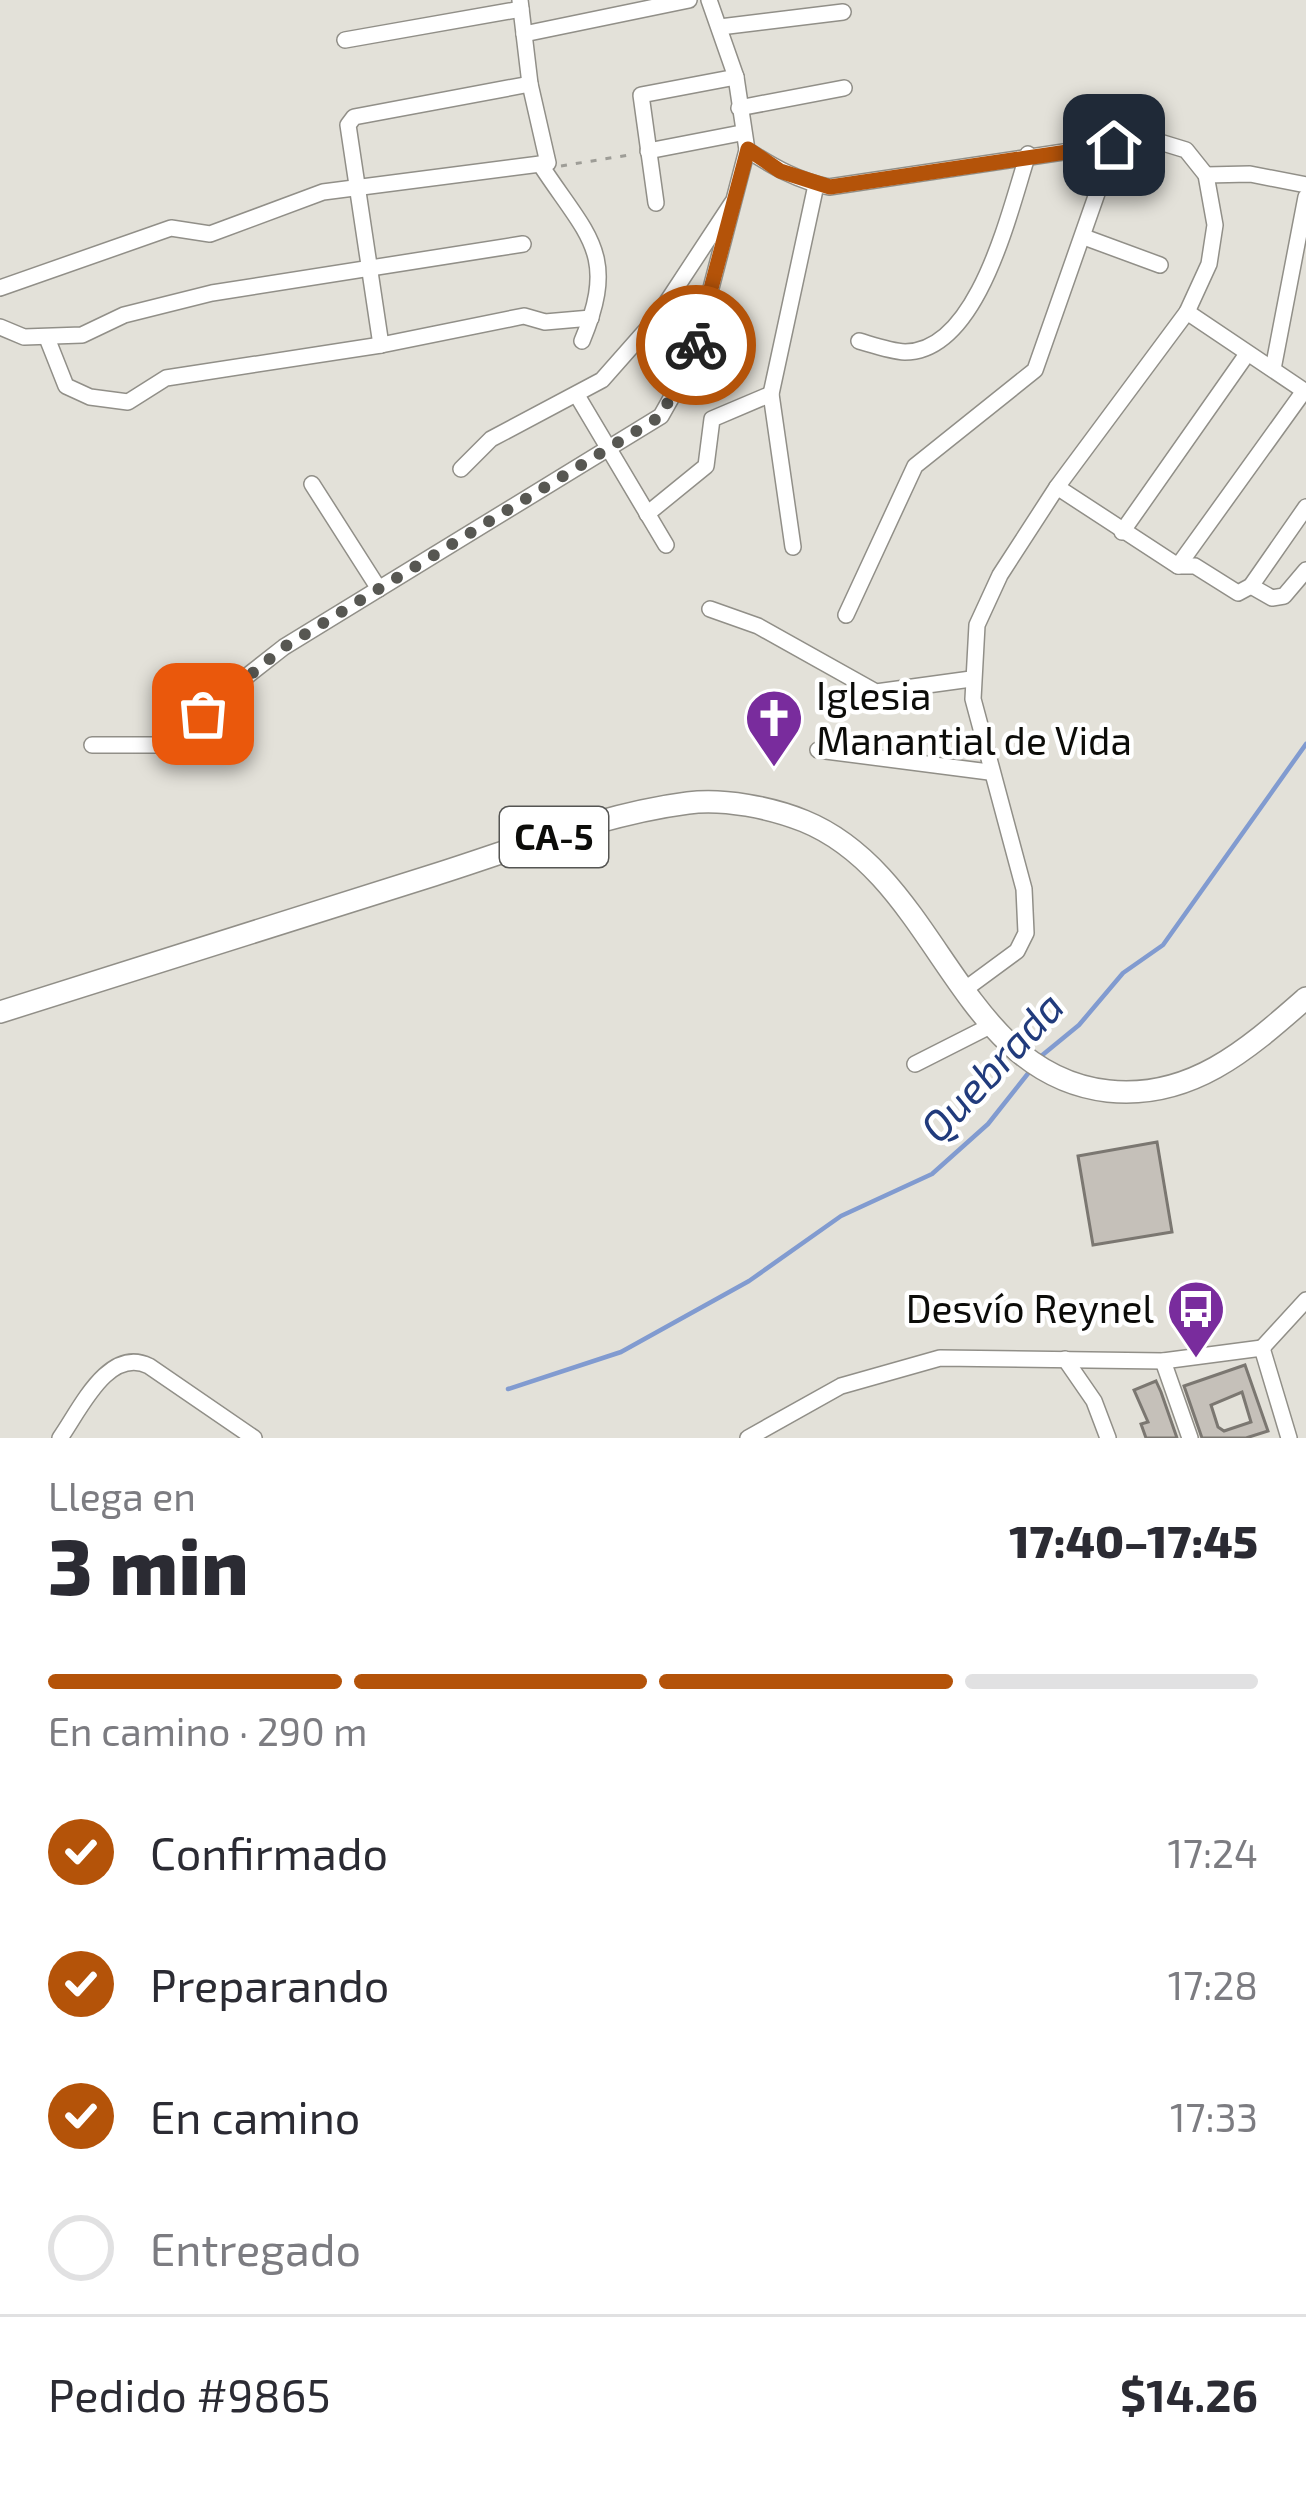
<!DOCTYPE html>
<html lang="es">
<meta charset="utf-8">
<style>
:root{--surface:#fff;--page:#f2f2f3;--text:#2b2b33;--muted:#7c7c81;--line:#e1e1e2;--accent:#b45309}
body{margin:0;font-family:"Exo 2",sans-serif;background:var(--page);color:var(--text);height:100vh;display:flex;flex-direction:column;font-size:45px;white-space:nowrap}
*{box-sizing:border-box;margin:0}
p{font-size:39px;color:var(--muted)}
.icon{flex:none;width:66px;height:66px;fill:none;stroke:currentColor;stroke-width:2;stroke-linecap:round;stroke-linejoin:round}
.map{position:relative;height:1438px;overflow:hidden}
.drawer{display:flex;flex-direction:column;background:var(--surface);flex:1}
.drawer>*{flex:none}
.pin{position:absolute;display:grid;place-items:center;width:102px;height:102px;color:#fff;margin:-51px;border-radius:24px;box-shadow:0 6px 18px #0006}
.courier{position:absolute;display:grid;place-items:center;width:120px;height:120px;margin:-60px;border:9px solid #b45309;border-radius:50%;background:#fff;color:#222;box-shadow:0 3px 15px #0007}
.overview em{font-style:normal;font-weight:800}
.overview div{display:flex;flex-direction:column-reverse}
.overview{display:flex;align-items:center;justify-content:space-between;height:204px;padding:0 48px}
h1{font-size:78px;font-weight:800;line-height:90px}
.bar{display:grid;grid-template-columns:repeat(4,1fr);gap:18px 12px;align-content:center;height:144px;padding:0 48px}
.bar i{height:15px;border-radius:9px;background:var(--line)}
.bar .current{background:var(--accent)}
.bar p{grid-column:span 4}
.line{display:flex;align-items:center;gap:30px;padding:0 48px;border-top:3px solid var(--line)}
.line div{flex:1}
ol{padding:0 48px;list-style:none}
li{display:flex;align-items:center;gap:36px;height:132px}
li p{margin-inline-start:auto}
li .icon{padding:12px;border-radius:50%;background:var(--accent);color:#fff;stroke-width:4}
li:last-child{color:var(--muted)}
li i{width:66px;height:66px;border:6px solid var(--line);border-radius:50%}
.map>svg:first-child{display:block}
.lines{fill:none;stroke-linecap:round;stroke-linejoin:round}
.stream{stroke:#819bd0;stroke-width:4.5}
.building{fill:#c5c0b9;stroke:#7b7771;stroke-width:3;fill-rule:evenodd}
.minor-casing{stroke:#918f88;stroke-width:18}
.highway-casing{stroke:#918f88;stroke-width:24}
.path{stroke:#9e9d97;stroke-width:3;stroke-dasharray:6 9;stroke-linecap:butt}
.minor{stroke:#fff;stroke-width:15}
.highway{stroke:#fff;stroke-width:21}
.done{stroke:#575752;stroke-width:12;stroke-dasharray:0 21.6}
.route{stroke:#b45309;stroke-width:15}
.labels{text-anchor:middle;stroke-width:9;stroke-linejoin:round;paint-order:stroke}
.shield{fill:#fff;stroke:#555553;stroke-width:3}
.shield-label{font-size:36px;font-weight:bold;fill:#0c0c09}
.poi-label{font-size:39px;fill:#0c0c09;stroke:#fff;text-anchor:start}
.water-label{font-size:42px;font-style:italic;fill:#213b7c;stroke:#fff}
</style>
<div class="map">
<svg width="1306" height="1438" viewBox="0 0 1306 1438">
<rect width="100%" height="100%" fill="#e3e1d9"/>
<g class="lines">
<g class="stream">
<polyline points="1040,1057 1079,1025 1123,973 1163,945 1306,744"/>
<polyline points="508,1389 621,1352 749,1281 841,1216 932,1174 988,1124 1030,1071"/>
</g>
</g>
<g class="building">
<polygon points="1157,1142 1172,1232 1093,1245 1078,1156"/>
<path d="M1245,1365L1268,1431L1246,1438H1202L1184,1386ZM1242,1392L1251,1422L1224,1431L1218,1427L1211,1405Z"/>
<polygon points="1156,1381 1161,1392 1177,1438 1146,1438 1141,1424 1148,1422 1134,1390"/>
</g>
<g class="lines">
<defs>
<g id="minor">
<path d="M709,0L736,77L747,150C774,167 798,181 829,187L1150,139L1186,150L1206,175L1215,225L1209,264L1187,312L1057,487L1000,575L977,625L973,699L1024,889L1026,933L1017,951L964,990"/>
<polyline points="720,27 843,12"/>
<polyline points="524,34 689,0"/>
<polyline points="345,40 521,9"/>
<polyline points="739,108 844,88"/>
<polyline points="648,151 741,133"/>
<path d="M540,164C587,236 619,253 582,341"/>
<polyline points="1206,175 1250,174 1306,185"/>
<polyline points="656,203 641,95 736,77"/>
<polyline points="1084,237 1160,265"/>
<polyline points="0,288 171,228 210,234 323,192 548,163 530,84 520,0"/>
<polyline points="1187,312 1306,392"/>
<polyline points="0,327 24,337 82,335 124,315 212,293 523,244"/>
<polyline points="47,338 66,386 90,397 128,402 166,378 381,345 524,316 545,322 591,318"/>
<path d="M859,341C873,345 890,351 905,352C979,352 1010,208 1028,154"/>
<polyline points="381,345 348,125 354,117 530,84"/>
<polyline points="1273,369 1306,197"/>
<polyline points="578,397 666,545"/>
<polyline points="461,469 491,439 602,380 655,320 732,203"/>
<polyline points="312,484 379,589"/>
<polyline points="1057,487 1178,566 1195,566 1238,593 1251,586 1306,507"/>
<polyline points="647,514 706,466 712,419 771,394"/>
<polyline points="1122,532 1247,354"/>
<polyline points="793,547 771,394 816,185"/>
<polyline points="1178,566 1304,391"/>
<polyline points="1251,586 1272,598 1284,596 1306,570"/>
<polyline points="710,609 758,626 876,692 971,679"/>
<polyline points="846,615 915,466 1035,370 1114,145"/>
<polyline points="92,745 159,745 284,647 661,416 692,361 747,150"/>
<polyline points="818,750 989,772"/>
<polyline points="915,1064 992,1025"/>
<polyline points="1262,1348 1289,1438"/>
<polyline points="1262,1348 1306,1300"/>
<polyline points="1065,1359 1094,1401 1108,1438"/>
<polyline points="1163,1361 1190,1438"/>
<path d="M60,1438C80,1410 108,1346 149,1366L254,1438"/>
<polyline points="748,1438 841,1386 940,1358 1163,1361 1262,1348"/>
</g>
<path id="highway" d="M0,1012C145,966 290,921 434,875C517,849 602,814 688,803C723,798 772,808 804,821C939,876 957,1074 1108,1091C1191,1100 1248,1049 1306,998"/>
</defs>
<use href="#minor" class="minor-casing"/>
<use href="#highway" class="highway-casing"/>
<polyline class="path" points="561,166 635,154"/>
<use href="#minor" class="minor"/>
<use href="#highway" class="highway"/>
</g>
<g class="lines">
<polyline class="done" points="203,714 284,647 661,416 696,345"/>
<polyline class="route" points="696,345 748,149 780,171 830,187 1114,145"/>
</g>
<defs>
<symbol id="church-pin" viewBox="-11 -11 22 30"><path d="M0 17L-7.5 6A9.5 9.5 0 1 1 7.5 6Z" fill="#792c9d" stroke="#fff"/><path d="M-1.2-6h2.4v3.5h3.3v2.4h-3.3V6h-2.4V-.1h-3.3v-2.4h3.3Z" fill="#fff"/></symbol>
<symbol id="bus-pin" viewBox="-11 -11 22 30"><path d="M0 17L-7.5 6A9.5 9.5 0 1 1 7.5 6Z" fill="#792c9d" stroke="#fff"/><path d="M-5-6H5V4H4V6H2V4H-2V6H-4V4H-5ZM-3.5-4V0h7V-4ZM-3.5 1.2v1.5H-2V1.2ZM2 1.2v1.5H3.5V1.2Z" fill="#fff"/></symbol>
</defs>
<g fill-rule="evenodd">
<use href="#church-pin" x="741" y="685" width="66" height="90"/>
<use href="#bus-pin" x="1163" y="1276" width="66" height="90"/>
</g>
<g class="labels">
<rect class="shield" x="500" y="807" width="108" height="60" rx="9"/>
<g class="shield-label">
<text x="554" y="850">CA-5</text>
</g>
<g class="poi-label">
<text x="816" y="710">Iglesia<tspan x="816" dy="45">Manantial de Vida</tspan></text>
<text x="1154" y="1323" text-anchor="end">Desvío Reynel</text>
</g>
<g class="water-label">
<text transform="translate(992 1067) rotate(-47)" y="15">Quebrada</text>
</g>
</g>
</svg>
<div class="pin" style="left:203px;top:714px;background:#ea580c"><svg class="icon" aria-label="bag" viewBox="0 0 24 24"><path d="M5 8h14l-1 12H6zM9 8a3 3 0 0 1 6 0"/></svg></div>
<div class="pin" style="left:1114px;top:145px;background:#1f2937"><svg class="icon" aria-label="home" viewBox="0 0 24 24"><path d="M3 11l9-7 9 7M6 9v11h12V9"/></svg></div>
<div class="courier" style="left:696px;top:345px"><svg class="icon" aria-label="bike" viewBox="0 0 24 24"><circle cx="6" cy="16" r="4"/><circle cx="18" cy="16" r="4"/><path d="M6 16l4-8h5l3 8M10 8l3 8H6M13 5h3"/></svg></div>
</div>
<section class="drawer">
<div class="overview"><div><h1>3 min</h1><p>Llega en</p></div><em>17:40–17:45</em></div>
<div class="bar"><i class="current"></i><i class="current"></i><i class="current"></i><i></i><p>En camino · 290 m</p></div>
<ol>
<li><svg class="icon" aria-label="check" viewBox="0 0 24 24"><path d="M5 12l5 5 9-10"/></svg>Confirmado<p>17:24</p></li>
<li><svg class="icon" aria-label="check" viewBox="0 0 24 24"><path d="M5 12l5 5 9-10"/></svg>Preparando<p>17:28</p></li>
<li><svg class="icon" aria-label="check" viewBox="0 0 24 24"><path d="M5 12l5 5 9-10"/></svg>En camino<p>17:33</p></li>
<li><i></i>Entregado</li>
</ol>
<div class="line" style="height:156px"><div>Pedido #9865</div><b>$14.26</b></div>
</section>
